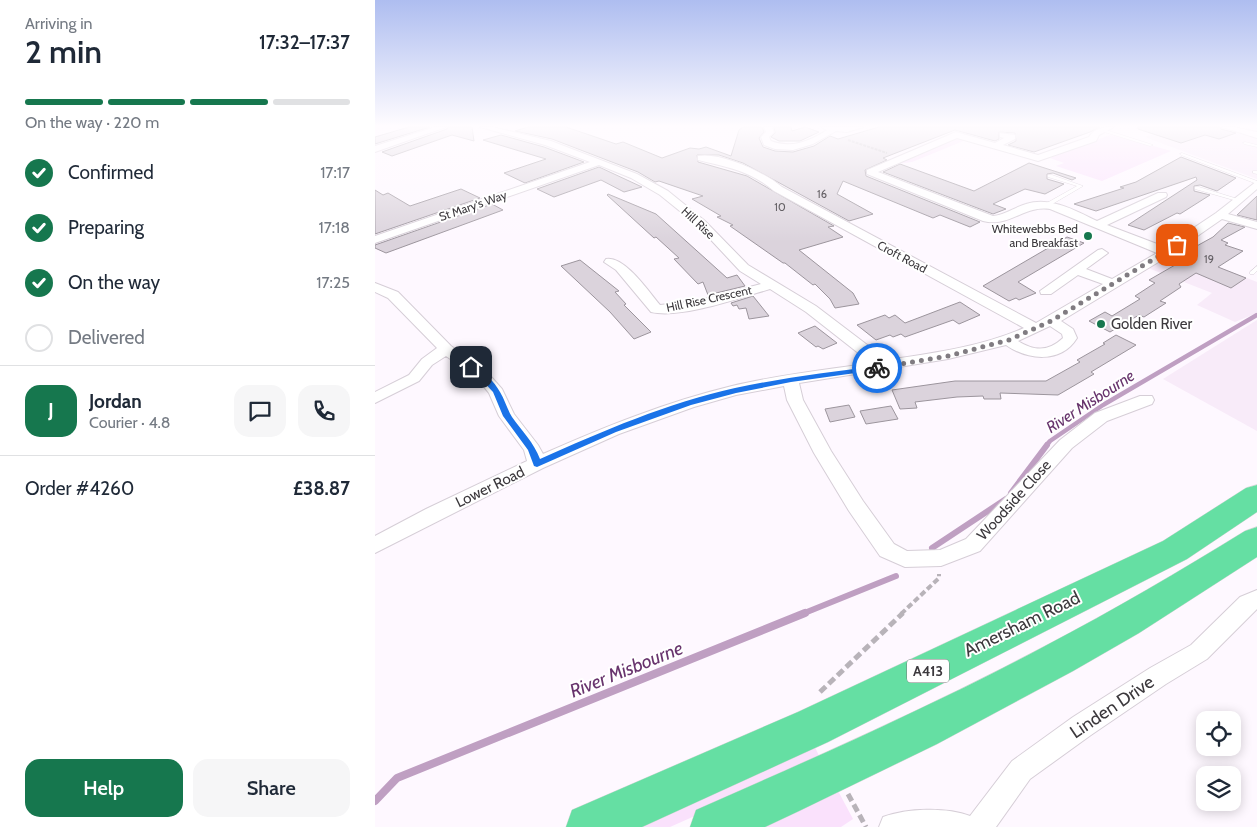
<!DOCTYPE html>
<meta charset="utf-8">
<style>
:root{--surface:#fff;--page:#f6f6f7;--text:#1f2937;--muted:#747a83;--line:#e0e1e3;--accent:#16774e}
body{margin:0;font-family:Cabin,sans-serif;background:var(--page);color:var(--text);height:100vh;display:flex;flex-direction:column;font-size:19px;white-space:nowrap}
*{box-sizing:border-box;margin:0}
p{font-size:16px;color:var(--muted)}
.icon{flex:none;width:28px;height:28px;fill:none;stroke:currentColor;stroke-width:2;stroke-linecap:round;stroke-linejoin:round}
.map{position:relative;flex:1;overflow:hidden}
.details{display:flex;flex-direction:column;background:var(--surface);width:375px}
.details>*{flex:none}
.buttons{position:absolute;left:821px;top:711px;display:grid;gap:10px}
.buttons a{display:grid;place-items:center;width:45px;height:45px;border-radius:10px;background:var(--surface);box-shadow:0 2px 12px #0003;font-size:25px}
.pin{position:absolute;display:grid;place-items:center;width:42px;height:42px;color:#fff;margin:-21px;border-radius:10px;box-shadow:0 2px 8px #0006}
.courier{position:absolute;display:grid;place-items:center;width:50px;height:50px;margin:-25px;border:4px solid #1a73e8;border-radius:50%;background:#fff;color:#222;box-shadow:0 1px 6px #0007}
.head em{font-style:normal;font-weight:600}
.head div{display:flex;flex-direction:column-reverse}
.head{display:flex;align-items:center;justify-content:space-between;height:85px;padding:0 25px}
h1{font-size:32px;font-weight:600;line-height:38px}
.bar{display:grid;grid-template-columns:repeat(4,1fr);gap:8px 5px;align-content:center;height:60px;padding:0 25px}
.bar i{height:6px;border-radius:4px;background:var(--line)}
.bar .on{background:var(--accent)}
.bar p{grid-column:span 4}
.line{display:flex;align-items:center;gap:12px;padding:0 25px;border-top:1px solid var(--line)}
.line div{flex:1}
.round{display:grid;place-items:center;flex:none;width:52px;height:52px;border-radius:15px;background:var(--page)}
ol{padding:0 25px;list-style:none}
li{display:flex;align-items:center;gap:15px;height:55px}
li p{margin-inline-start:auto}
li .icon{padding:5px;border-radius:50%;background:var(--accent);color:#fff;stroke-width:4}
li:last-child{color:var(--muted)}
li i{width:28px;height:28px;border:2px solid var(--line);border-radius:50%}
.button{display:flex;gap:10px;margin-top:auto;padding:10px 25px}
.button a{flex:1;height:58px;border-radius:15px;background:var(--accent);color:#fff;font-size:20px;font-weight:600;line-height:58px;text-align:center}
.button a+a{background:var(--page);color:var(--text)}
main{display:flex;flex:1;min-height:0}
.map>svg:first-child{display:block}
.built{fill:#f8ebf9}
.green{fill:#fae1fc}
.lines{fill:none;stroke-linecap:round;stroke-linejoin:round}
.stream-far2{stroke:#bf9fc2;stroke-width:4.5}
.stream-far1{stroke:#bf9fc2;stroke-width:6}
.stream{stroke:#bf9fc2;stroke-width:8}
.building{fill:#dbd3dc;stroke:#9c959d}
.lane-casing{stroke:#d6ced7;stroke-width:1}
.street-casing{stroke:#d6ced7;stroke-width:2}
.highway-casing{stroke:#d8d7d8;stroke-width:1}
.path-far2{stroke:#b8b3b9;stroke-width:2;stroke-dasharray:3 1;stroke-linecap:butt}
.path-far1{stroke:#b8b3b9;stroke-width:4;stroke-dasharray:6 3;stroke-linecap:butt}
.path{stroke:#b8b3b9;stroke-width:5;stroke-dasharray:8 4;stroke-linecap:butt}
.lane{fill:#fff;fill-rule:evenodd}
.street{fill:#fff;fill-rule:evenodd}
.highway{fill:#65dfa3;fill-rule:evenodd}
.route{fill:#1a73e8}
.done{stroke:#807c81;stroke-width:5;stroke-dasharray:0 9}
.poi-dot{fill:#16774e;stroke:#fff;stroke-width:2}
.labels{text-anchor:middle;stroke-width:4;stroke-linejoin:round;paint-order:stroke}
.far-number-label{font-size:11px;fill:#646065}
.far-street-label{font-size:12px;fill:#3c393d;stroke:#fff}
.far-poi-label{font-size:12px;fill:#3c393d;stroke:#fff;text-anchor:end}
.shield{fill:#fff;stroke:#767477;stroke-width:1}
.shield-label{font-size:14px;font-weight:bold;fill:#3c393d}
.poi-label{font-size:15px;fill:#3c393d;stroke:#fff;text-anchor:start}
.street-label{font-size:15px;fill:#3c393d;stroke:#fff}
.water-label{font-size:16px;font-style:italic;fill:#68346d;stroke:#fff}
.near-street-label{font-size:18px;fill:#3c393d;stroke:#fff}
.near-water-label{font-size:19px;font-style:italic;fill:#68346d;stroke:#fff}
</style>
<main>
<section class="details">
<div class="head"><div><h1>2 min</h1><p>Arriving in</p></div><em>17:32–17:37</em></div>
<div class="bar"><i class="on"></i><i class="on"></i><i class="on"></i><i></i><p>On the way · 220 m</p></div>
<ol>
<li><svg class="icon" aria-label="check" viewBox="0 0 24 24"><path d="M5 12l5 5 9-10"/></svg>Confirmed<p>17:17</p></li>
<li><svg class="icon" aria-label="check" viewBox="0 0 24 24"><path d="M5 12l5 5 9-10"/></svg>Preparing<p>17:18</p></li>
<li><svg class="icon" aria-label="check" viewBox="0 0 24 24"><path d="M5 12l5 5 9-10"/></svg>On the way<p>17:25</p></li>
<li><i></i>Delivered</li>
</ol>
<div class="line" style="height:90px"><b class="round" style="background:var(--accent);color:#fff">J</b><div><b>Jordan</b><p>Courier · 4.8</p></div><a class="round"><svg class="icon" aria-label="chat" viewBox="0 0 24 24"><path d="M4 5h16v11H9l-5 4z"/></svg></a><a class="round"><svg class="icon" aria-label="phone" viewBox="0 0 24 24"><path d="M5 4h4l2 5-3 2q2 4 5 5l2-3 5 2v4C11 20 4 13 5 4z"/></svg></a></div>
<div class="line" style="height:65px"><div>Order #4260</div><b>£38.87</b></div>
<div class="button"><a>Help</a><a>Share</a></div>
</section>
<div class="map">
<svg width="882" height="827" viewBox="0 0 882 827">
<rect width="100%" height="100%" fill="#fef8ff"/>
<g class="built">
<polygon points="798,127 841,127 882,138 882,179 770,137"/>
<polygon points="801,250 882,282 882,313 860,322 822,305 837,293 773,268"/>
<polygon points="882,320 882,431 788,379"/>
</g>
<g class="green">
<polygon points="737,134 796,151 727,181 681,166 689,163 675,158"/>
<polygon points="584,138 591,140 537,162 520,164 565,144 579,140 579,139"/>
<polygon points="438,743 446,760 295,827 248,827"/>
<polygon points="461,787 478,819 466,827 374,827"/>
</g>
<g class="lines">
<polyline class="stream-far2" points="671,446 675,441 728,405 882,315"/>
<g class="stream-far1">
<polyline points="636,493 672,445"/>
<polyline points="557,548 631,499"/>
<polyline points="427,614 521,576"/>
</g>
<polyline class="stream" points="0,801 22,778 430,613"/>
</g>
<g class="building">
<polygon points="34,127 55,127 0,144 0,137"/>
<polygon points="73,127 97,127 99,141 77,135 17,156 7,152 72,129"/>
<polygon points="153,127 191,127 241,144 248,142 287,158 315,148 324,149 331,147 356,156 364,130 368,127 387,127 389,132 384,138 388,147 400,151 418,152 439,146 455,136 463,139 504,127 725,127 715,132 659,152 633,145 641,141 640,133 624,132 624,139 620,141 580,130 508,158 512,160 490,170 491,176 605,222 595,227 565,215 558,218 468,181 462,194 498,214 474,221 368,163 344,155 322,155 323,162 372,176 459,226 453,227 468,237 424,250 478,293 484,304 460,308 455,299 440,284 438,285 410,263 408,263 355,226 358,225 342,217 346,216 317,199 328,196 284,181 280,182 263,172 177,139 140,131"/>
<polygon points="399,127 416,127 417,131 430,127 444,132 425,141 404,141 396,137 400,133"/>
<polygon points="763,127 845,127 846,129 861,133 844,139 830,135 806,143 763,129"/>
<polygon points="126,135 169,147 209,162 150,183 129,173 171,159 108,140"/>
<polygon points="806,157 861,178 842,191 825,185 819,186 819,191 835,195 805,214 802,213 769,230 753,225 822,180 821,177 721,211 699,204 749,188 745,187 761,182"/>
<polygon points="654,163 701,178 697,180 678,173 672,174 672,179 689,184 670,194 650,189 618,204 631,209 618,214 508,172 525,164 599,191"/>
<polygon points="224,167 267,187 249,192 226,180 179,197 162,189"/>
<polygon points="86,189 105,198 0,234 0,190 8,195 13,193 35,206"/>
<polygon points="233,194 281,214 352,278 362,275 370,286 333,295 328,282 323,284 299,259 304,258 281,237 279,238 232,195"/>
<polygon points="882,196 882,220 862,215"/>
<polygon points="117,204 128,210 11,253 0,248 0,245"/>
<polygon points="853,223 870,227 846,240 853,243 850,245 868,251 843,267 871,278 856,288 821,273 804,284 806,287 785,301 791,303 769,317 764,315 735,332 714,321 730,312 737,316 765,299 760,296 780,283 774,280 807,261 800,258 838,237"/>
<polygon points="692,237 709,243 643,282 661,293 644,300 641,298 634,301 608,286"/>
<polygon points="205,260 244,291 240,292 251,304 249,305 276,332 259,339 235,312 186,266"/>
<polygon points="378,296 394,316 374,319 371,308 364,309 362,305 358,306 356,303"/>
<polygon points="585,302 605,315 584,324 578,320 530,337 526,334 518,337 515,335 501,340 482,325 510,315 514,318 520,315 530,323"/>
<polygon points="440,326 462,343 448,349 443,346 441,347 423,333"/>
<polygon points="741,335 761,345 716,372 719,374 683,395 625,393 626,399 609,399 608,396 582,397 540,402 542,408 525,409 517,390 580,381 671,381 705,362 702,360 730,344 728,343"/>
<polygon points="474,405 480,417 455,422 450,409"/>
<polygon points="516,406 523,419 491,424 485,411"/>
</g>
<g class="lines">
<defs>
<g id="lane">
<polygon points="726,129 728,129 778,145 775,146 726,131"/>
<polygon points="870,142 882,145 882,147 869,144 868,143"/>
<polygon points="807,153 882,181 882,184 806,155 805,154"/>
<polygon points="878,171 882,171 882,174 878,173"/>
<polygon points="673,175 677,175 708,186 674,206 670,206 670,204 702,186 673,177"/>
<polygon points="820,187 824,187 866,200 862,201 820,189"/>
<polygon points="882,266 882,271 879,274 875,274 875,272"/>
</g>
<g id="street">
<polygon points="60,127 71,127 0,152 0,146"/>
<path d="M105,127H117L176,141L262,174L293,191L330,221L373,265L441,306L512,360C558,353 606,347 649,328L399,191C376,171 352,167 323,160V156C346,152 389,172 407,187L661,323L728,284L703,275L676,294H666L665,291L723,250L727,249L733,253L711,269L737,279L782,253L675,209C649,205 634,228 608,221L492,174V170L581,132L620,143L629,138L625,137V133L640,135V139L628,145L663,155L714,137C719,128 729,127 739,127L724,135L721,141L663,161L582,138L503,172L618,216C630,215 640,207 651,204C676,196 701,211 722,221L783,193H791L792,195L791,197L732,225L790,247L841,213L882,181V189L853,214L882,222V229L847,219L795,255L686,321L698,329L702,338C686,364 652,360 631,345L573,359L518,368L511,371L506,370L424,383L428,400L456,451L488,501L519,544L532,551L565,550L591,539L685,440L720,413L765,396H777L779,400L777,404L732,421L697,448L605,551L566,566L530,567L505,556L474,511L439,453L412,400L409,386L361,395L319,407L244,434L168,468L0,553V536L51,509L152,461L149,450L124,416L114,393L101,377L71,356L57,365L44,381L0,403V392L34,375L47,359L62,348L13,298L0,292V283L23,292L76,346L111,371L127,389L139,414L163,445L168,454C229,427 291,402 357,386C402,375 450,370 496,363L431,312L395,289C365,298 306,319 276,312L241,270L229,262L231,259C249,255 274,292 285,305L321,301L386,284L365,271L322,225L285,195L256,178L224,165L0,243V236L215,162L170,145ZM675,326L687,334L688,338C673,352 659,351 643,341Z"/>
<path d="M389,127H397L399,132L394,137L396,141C416,149 435,141 452,130L446,127H488L472,132L461,131L438,144L418,150L400,149L389,145L386,137L391,132Z"/>
<polygon points="847,127 859,127 882,132 882,138"/>
<path d="M882,590V609L832,659L791,684L716,735L655,779L621,827H504L508,817C532,808 572,807 595,816L637,761L698,717L775,668L816,645L865,597Z"/>
</g>
<g id="highway">
<polygon points="882,485 882,512 812,559 453,742 267,827 191,827 197,810 423,712 788,541 871,488"/>
<path d="M882,527V557L764,633L698,671L562,744L424,811L390,827H315L321,810C439,758 557,706 670,646C739,610 805,571 870,531Z"/>
</g>
</defs>
<use href="#lane" class="lane-casing"/>
<use href="#street" class="street-casing"/>
<use href="#highway" class="highway-casing"/>
<polyline class="path-far2" points="473,140 512,153"/>
<polyline class="path-far1" points="526,614 564,578 564,574"/>
<g class="path">
<polyline points="445,692 528,613"/>
<polyline points="473,794 491,827"/>
</g>
<use href="#lane" class="lane"/>
<use href="#street" class="street"/>
<use href="#highway" class="highway"/>
</g>
<linearGradient id="sky" x2="0" y2="1"><stop stop-color="#aebdf0"/><stop offset="0.52" stop-color="#fffcff"/><stop offset="1" stop-color="#fffcff" stop-opacity="0"/></linearGradient>
<rect width="882" height="242" fill="url(#sky)"/>
<path class="route" d="M94,365C105,364 120,383 125,392C130,400 132,409 137,417C147,431 159,443 165,459C228,431 292,403 360,388C407,378 455,372 502,366L506,368L502,370L416,382L361,393L316,405L241,432L162,467L159,466L153,450L128,416L118,392L103,376L94,368Z"/>
<g class="lines">
<polyline class="done" points="502,368 573,356 634,340 676,321 802,245"/>
</g>
<g class="poi-dot">
<circle cx="713" cy="236" r="5"/>
<circle cx="726" cy="324" r="5"/>
</g>
<g class="labels">
<g class="far-number-label">
<text x="447" y="198">16</text>
<text x="405" y="211">10</text>
<text x="834" y="263">19</text>
</g>
<g class="far-street-label">
<text transform="translate(98 206) rotate(-19)" y="4">St Mary's Way</text>
<text transform="translate(323 223) rotate(43)" y="4">Hill Rise</text>
<text transform="translate(527 257) rotate(28)" y="4">Croft Road</text>
<text transform="translate(334 299) rotate(-12)" y="4">Hill Rise Crescent</text>
</g>
<g class="far-poi-label">
<text x="703" y="233">Whitewebbs Bed<tspan x="703" dy="14">and Breakfast</tspan></text>
</g>
<rect class="shield" x="532" y="659.5" width="42" height="23" rx="4"/>
<g class="shield-label">
<text x="553" y="676">A413</text>
</g>
<g class="poi-label">
<text x="736" y="329">Golden River</text>
</g>
<g class="street-label">
<text transform="translate(115 487) rotate(-26)" y="5">Lower Road</text>
<text transform="translate(639 500) rotate(-48)" y="5">Woodside Close</text>
</g>
<g class="water-label">
<text transform="translate(715 401) rotate(-33)" y="6">River Misbourne</text>
</g>
<g class="near-street-label">
<text transform="translate(647 624) rotate(-26)" y="6">Amersham Road</text>
<text transform="translate(737 707) rotate(-34)" y="6">Linden Drive</text>
</g>
<g class="near-water-label">
<text transform="translate(251 669) rotate(-22)" y="7">River Misbourne</text>
</g>
</g>
</svg>
<div class="buttons">
<a><svg class="icon" aria-label="locate" viewBox="0 0 24 24"><circle cx="12" cy="12" r="6"/><path d="M12 2v4M12 18v4M2 12h4M18 12h4"/></svg></a>
<a><svg class="icon" aria-label="layers" viewBox="0 0 24 24"><path d="M12 4l9 5-9 5-9-5zM3 14l9 5 9-5"/></svg></a>
</div>
<div class="pin" style="left:802px;top:245px;background:#ea580c"><svg class="icon" aria-label="bag" viewBox="0 0 24 24"><path d="M5 8h14l-1 12H6zM9 8a3 3 0 0 1 6 0"/></svg></div>
<div class="pin" style="left:96px;top:367px;background:#1f2937"><svg class="icon" aria-label="home" viewBox="0 0 24 24"><path d="M3 11l9-7 9 7M6 9v11h12V9"/></svg></div>
<div class="courier" style="left:502px;top:368px"><svg class="icon" aria-label="bike" viewBox="0 0 24 24"><circle cx="6" cy="16" r="4"/><circle cx="18" cy="16" r="4"/><path d="M6 16l4-8h5l3 8M10 8l3 8H6M13 5h3"/></svg></div>
</div>
</main>
